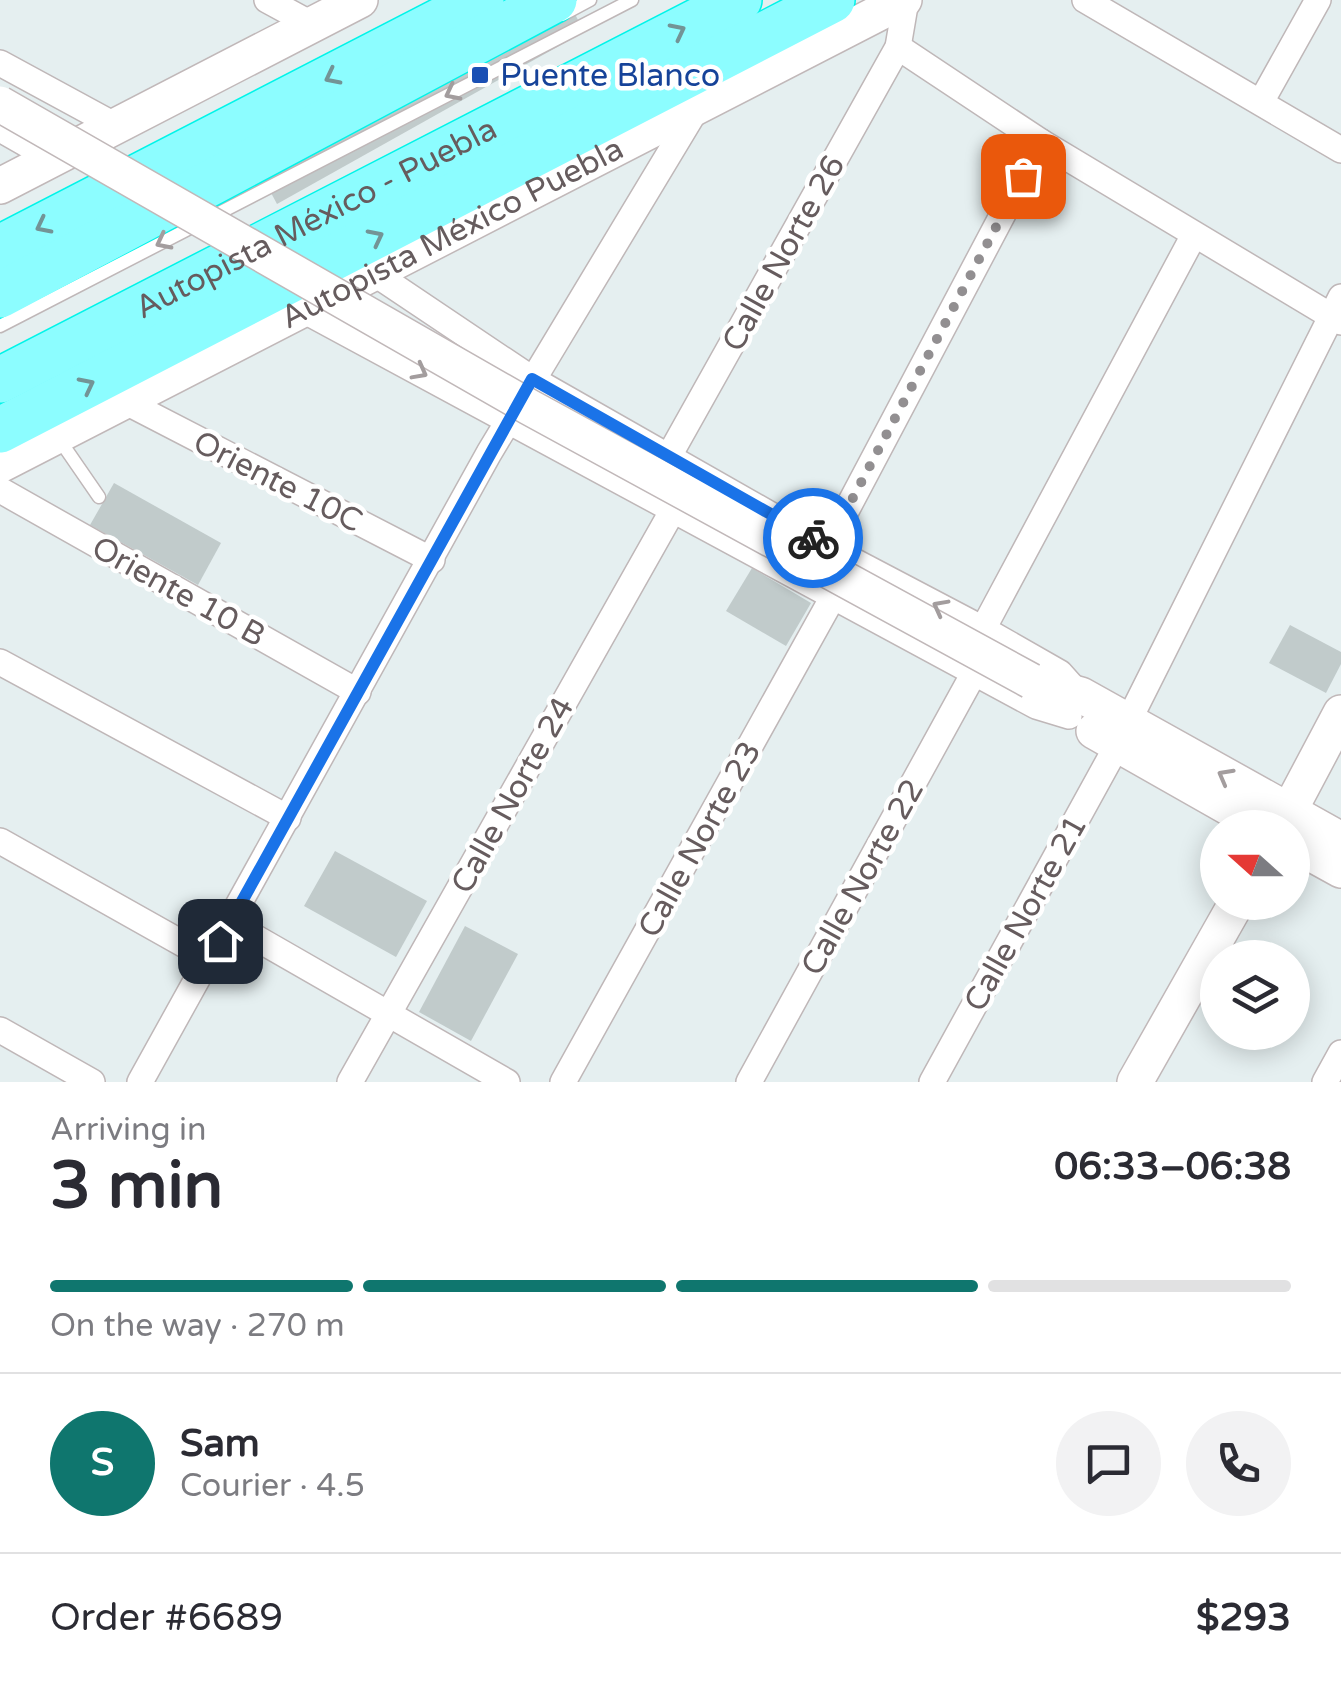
<!DOCTYPE html>
<meta charset="utf-8">
<style>
:root{--surface:#fff;--page:#f2f2f3;--text:#2b2b33;--muted:#7c7c81;--line:#e1e1e2;--accent:#0f766e}
body{margin:0;font-family:"Varela Round",sans-serif;background:var(--page);color:var(--text);height:100vh;display:flex;flex-direction:column;font-size:38px;white-space:nowrap}
*{box-sizing:border-box;margin:0}
p{font-size:32px;color:var(--muted)}
.icon{flex:none;width:55px;height:55px;fill:none;stroke:currentColor;stroke-width:2;stroke-linecap:round;stroke-linejoin:round}
.map{position:relative;height:1082px;overflow:hidden}
.sheet{display:flex;flex-direction:column;background:var(--surface);flex:1}
.sheet>*{flex:none}
.needle{width:65px;rotate:291deg}
.controls{position:absolute;left:1200px;top:810px;display:grid;gap:20px}
.controls a{display:grid;place-items:center;width:110px;height:110px;border-radius:50%;background:var(--surface);box-shadow:0 5px 25px #0003;font-size:50px}
.pin{position:absolute;display:grid;place-items:center;width:85px;height:85px;color:#fff;margin:-42px;border-radius:20px;box-shadow:0 5px 15px #0006}
.courier{position:absolute;display:grid;place-items:center;width:100px;height:100px;margin:-50px;border:8px solid #1a73e8;border-radius:50%;background:#fff;color:#222;box-shadow:0 2px 12px #0007}
.overview em{font-style:normal;font-weight:700}
.overview div{display:flex;flex-direction:column-reverse}
.overview{display:flex;align-items:center;justify-content:space-between;height:170px;padding:0 50px}
h1{font-size:65px;font-weight:700;line-height:75px}
.bar{display:grid;grid-template-columns:repeat(4,1fr);gap:15px 10px;align-content:center;height:120px;padding:0 50px}
.bar i{height:12px;border-radius:8px;background:var(--line)}
.bar .on{background:var(--accent)}
.bar p{grid-column:span 4}
.line{display:flex;align-items:center;gap:25px;padding:0 50px;border-top:2px solid var(--line)}
.line div{flex:1}
.round{display:grid;place-items:center;flex:none;width:105px;height:105px;border-radius:52px;background:var(--page)}
.map>svg:first-child{display:block}
.building{fill:#c1cbcb}
.lines{fill:none;stroke-linecap:round;stroke-linejoin:round}
.lane-casing{stroke:#bfb7b8;stroke-width:15}
.street-casing{stroke:#bfb7b8;stroke-width:28}
.secondary-casing{stroke:#c1b8b9;stroke-width:38}
.highway-casing{stroke:#00f4e9;stroke-width:48}
.lane{stroke:#fff;stroke-width:12}
.street{stroke:#fff;stroke-width:25}
.secondary{stroke:#fff;stroke-width:35}
.highway{stroke:#8cfdff;stroke-width:45}
.secondary-bridge-casing{stroke:#c1b8b9;stroke-width:38;stroke-linecap:butt}
.secondary-bridge{stroke:#fff;stroke-width:35}
.oneway{stroke:#739496}
.oneway2{stroke:#a39d9e}
.done{stroke:#928f91;stroke-width:10;stroke-dasharray:0 18}
.route{stroke:#1a73e8;stroke-width:12}
.transit-dot{fill:#1a4fb4;stroke:#fff;stroke-width:4}
.labels{text-anchor:middle;stroke-width:9;stroke-linejoin:round;paint-order:stroke}
.transit-label{font-size:32px;fill:#164399;stroke:#fff;text-anchor:start}
.street-label{font-size:32px;fill:#665c5e;stroke:#fff}
</style>
<div class="map">
<svg width="1341" height="1082" viewBox="0 0 1341 1082">
<rect width="100%" height="100%" fill="#e5eff0"/>
<g class="building">
<polygon points="574,12 584,32 277,204 262,176"/>
<polygon points="114,483 221,543 198,585 90,525"/>
<polygon points="752,568 811,603 786,646 726,611"/>
<polygon points="1290,625 1341,652 1341,664 1326,693 1269,663"/>
<polygon points="335,851 427,901 396,957 304,906"/>
<polygon points="465,926 518,954 471,1041 419,1012"/>
</g>
<g class="lines">
<defs>
<g id="lane">
<polyline points="562,15 590,0"/>
<polyline points="0,326 632,0"/>
<polyline points="59,439 99,497"/>
</g>
<g id="street">
<polyline points="267,0 313,25"/>
<polyline points="1085,0 1341,150"/>
<polyline points="898,47 1041,142 1341,322"/>
<polyline points="0,63 116,126"/>
<polyline points="1261,102 1318,0"/>
<polyline points="0,129 53,159"/>
<polyline points="377,275 532,379 827,547 983,629 1060,673 1077,692"/>
<polyline points="303,310 1036,706 1069,716"/>
<polyline points="124,401 432,560"/>
<polyline points="0,490 358,692"/>
<polyline points="827,547 1041,142"/>
<polyline points="983,629 1194,235"/>
<polyline points="0,662 288,818"/>
<polyline points="1128,722 1341,297"/>
<polyline points="0,841 210,959"/>
<polyline points="230,923 507,1082"/>
<polyline points="0,1030 92,1082"/>
<polyline points="140,1082 489,453 698,106"/>
<polyline points="350,1082 674,508 669,456 898,47 906,0"/>
<polyline points="563,1082 834,595"/>
<polyline points="749,1082 974,673"/>
<polyline points="932,1082 1118,744"/>
<polyline points="1325,1082 1341,1053"/>
</g>
<g id="secondary">
<polyline points="0,186 360,0"/>
<path id="s1" d="M0,465L904,0"/>
<polyline points="1031,681 1081,695 1341,840"/>
<polyline points="1094,731 1265,828"/>
<polyline points="1280,828 1341,713"/>
<polyline points="1292,843 1341,870"/>
<polyline points="1135,1082 1237,902"/>
</g>
<g id="highway">
<polyline points="0,248 481,0"/>
<polyline points="0,295 554,0"/>
<path id="s2" d="M0,380L739,0"/>
<polyline points="0,430 832,0"/>
</g>
</defs>
<use href="#lane" class="lane-casing"/>
<use href="#street" class="street-casing"/>
<use href="#secondary" class="secondary-casing"/>
<use href="#highway" class="highway-casing"/>
<use href="#lane" class="lane"/>
<use href="#street" class="street"/>
<use href="#secondary" class="secondary"/>
<use href="#highway" class="highway"/>
<defs>
<polyline id="secondary-bridge" points="0,104 529,407 1031,681"/>
</defs>
<use href="#secondary-bridge" class="secondary-bridge-casing"/>
<use href="#secondary-bridge" class="secondary-bridge"/>
</g>
<defs><path id="oneway-chevron" d="M-2-3.5L2.5 0L-2 3.5" fill="none" stroke-width="1.6" stroke-linecap="round" stroke-linejoin="round" transform="scale(2.5)"/></defs>
<g class="oneway">
<use href="#oneway-chevron" transform="translate(678 31) rotate(-27)"/>
<use href="#oneway-chevron" transform="translate(332 77) rotate(153)"/>
<use href="#oneway-chevron" transform="translate(43 226) rotate(153)"/>
<use href="#oneway-chevron" transform="translate(376 237) rotate(-27)"/>
<use href="#oneway-chevron" transform="translate(87 385) rotate(-27)"/>
</g>
<g class="oneway2">
<use href="#oneway-chevron" transform="translate(452 93) rotate(153)"/>
<use href="#oneway-chevron" transform="translate(163 242) rotate(153)"/>
<use href="#oneway-chevron" transform="translate(420 372) rotate(28)"/>
<use href="#oneway-chevron" transform="translate(940 607) rotate(-152)"/>
<use href="#oneway-chevron" transform="translate(1225 776) rotate(-151)"/>
</g>
<g class="lines">
<polyline class="done" points="813,538 827,547 1023,176"/>
<polyline class="route" points="220,941 532,379 813,538"/>
</g>
<rect class="transit-dot" x="470" y="65" width="20" height="20" rx="5"/>
<g class="labels">
<g class="transit-label">
<text x="500" y="86">Puente Blanco</text>
</g>
<g class="street-label">
<text dy="11" stroke="none"><textPath href="#s2" startOffset="355">Autopista México - Puebla</textPath></text>
<text dy="11" stroke="none"><textPath href="#s1" startOffset="508">Autopista México Puebla</textPath></text>
<text transform="translate(783 253) rotate(-61)" y="11">Calle Norte 26</text>
<text transform="translate(278 481) rotate(27)" y="11">Oriente 10C</text>
<text transform="translate(179 591) rotate(29)" y="11">Oriente 10 B</text>
<text transform="translate(512 795) rotate(-61)" y="11">Calle Norte 24</text>
<text transform="translate(699 839) rotate(-61)" y="11">Calle Norte 23</text>
<text transform="translate(862 877) rotate(-61)" y="11">Calle Norte 22</text>
<text transform="translate(1025 913) rotate(-61)" y="11">Calle Norte 21</text>
</g>
</g>
</svg>
<div class="controls">
<a><svg class="needle" viewBox="-14 -14 28 28"><path d="M0-13l5 13h-10z" fill="#e53935"/><path d="M0 13l5-13h-10z" fill="#7c7c81"/></svg></a>
<a><svg class="icon" aria-label="layers" viewBox="0 0 24 24"><path d="M12 4l9 5-9 5-9-5zM3 14l9 5 9-5"/></svg></a>
</div>
<div class="pin" style="left:1023px;top:176px;background:#ea580c"><svg class="icon" aria-label="bag" viewBox="0 0 24 24"><path d="M5 8h14l-1 12H6zM9 8a3 3 0 0 1 6 0"/></svg></div>
<div class="pin" style="left:220px;top:941px;background:#1f2937"><svg class="icon" aria-label="home" viewBox="0 0 24 24"><path d="M3 11l9-7 9 7M6 9v11h12V9"/></svg></div>
<div class="courier" style="left:813px;top:538px"><svg class="icon" aria-label="bike" viewBox="0 0 24 24"><circle cx="6" cy="16" r="4"/><circle cx="18" cy="16" r="4"/><path d="M6 16l4-8h5l3 8M10 8l3 8H6M13 5h3"/></svg></div>
</div>
<section class="sheet">
<div class="overview"><div><h1>3 min</h1><p>Arriving in</p></div><em>06:33–06:38</em></div>
<div class="bar"><i class="on"></i><i class="on"></i><i class="on"></i><i></i><p>On the way · 270 m</p></div>
<div class="line" style="height:180px"><b class="round" style="background:var(--accent);color:#fff">S</b><div><b>Sam</b><p>Courier · 4.5</p></div><a class="round"><svg class="icon" aria-label="chat" viewBox="0 0 24 24"><path d="M4 5h16v11H9l-5 4z"/></svg></a><a class="round"><svg class="icon" aria-label="phone" viewBox="0 0 24 24"><path d="M5 4h4l2 5-3 2q2 4 5 5l2-3 5 2v4C11 20 4 13 5 4z"/></svg></a></div>
<div class="line" style="height:130px"><div>Order #6689</div><b>$293</b></div>
</section>
